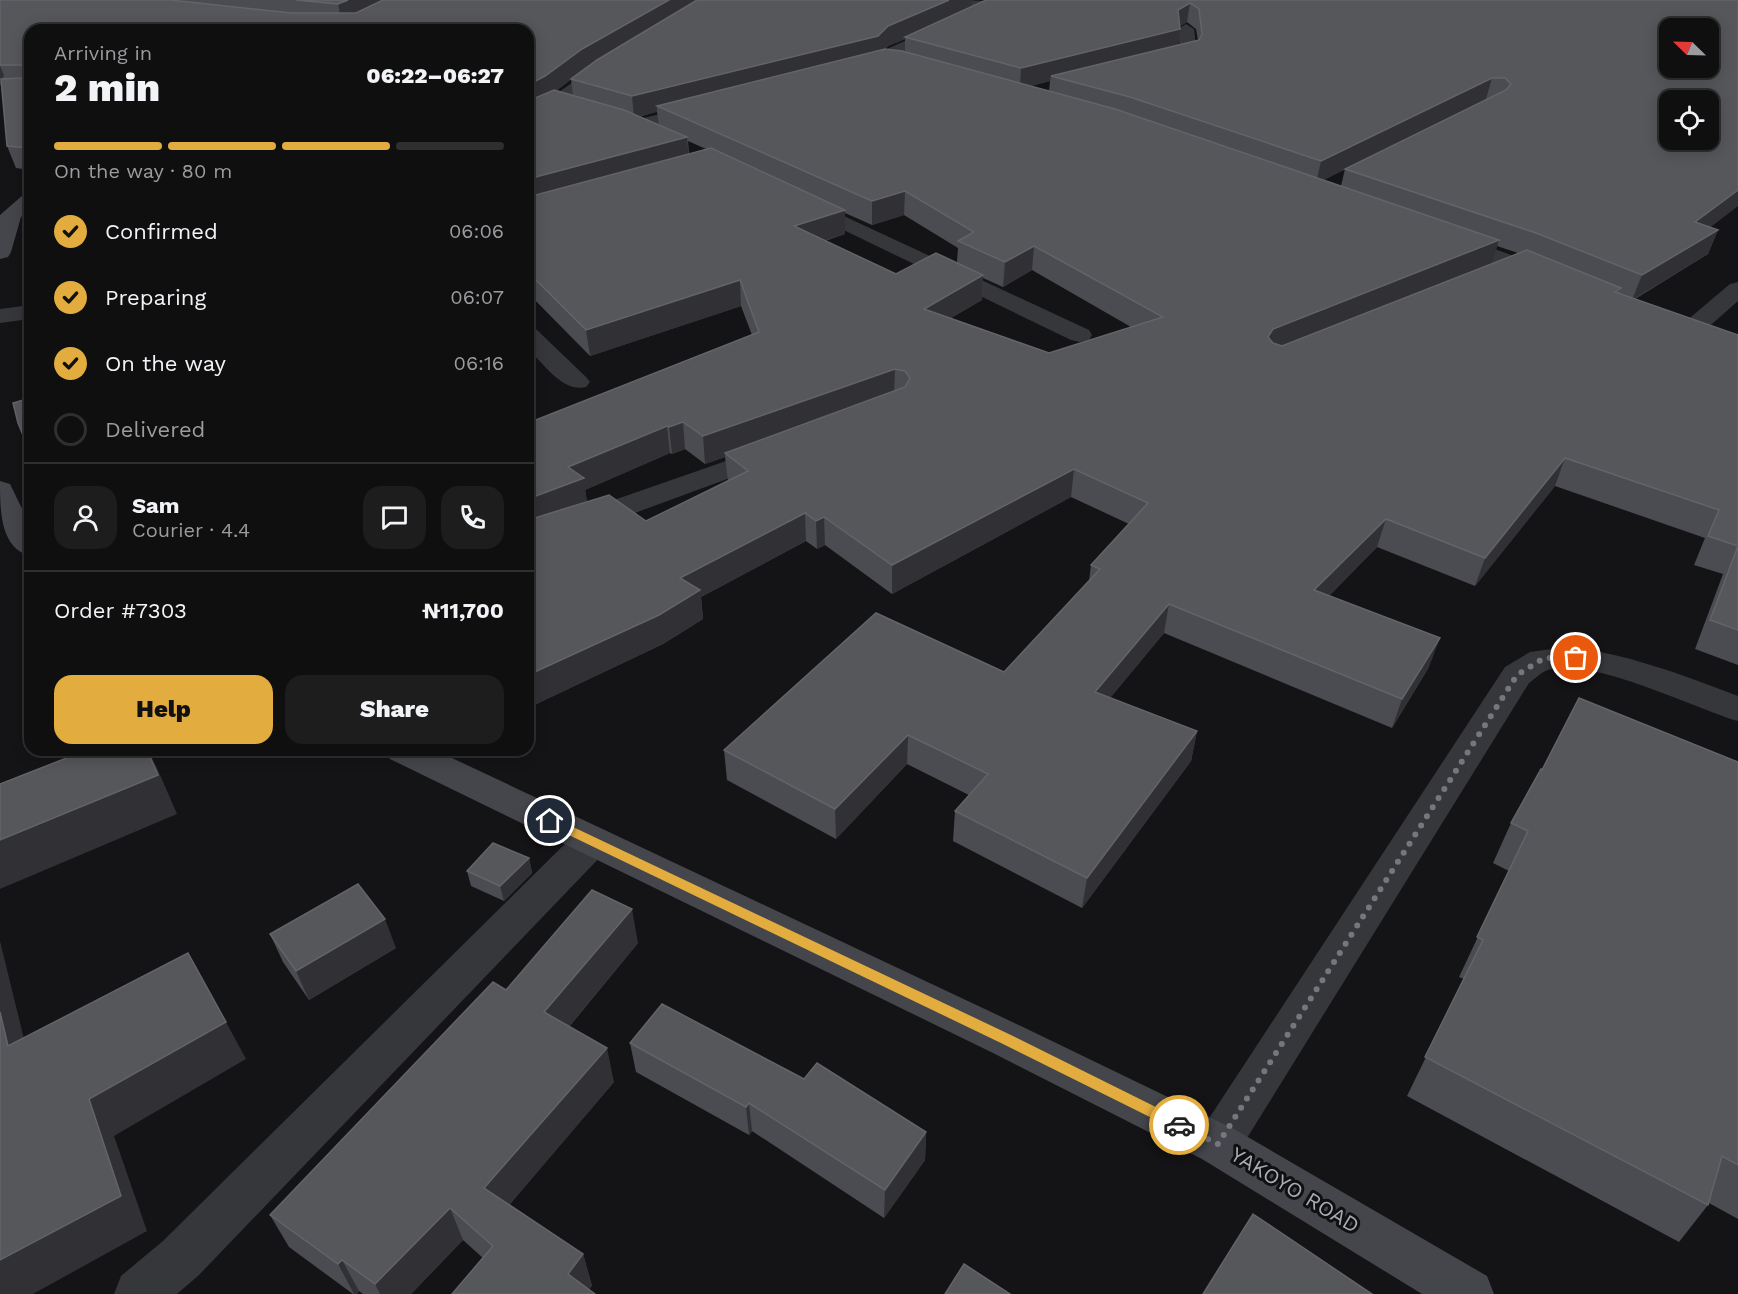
<!DOCTYPE html>
<meta charset="utf-8">
<style>
:root{--surface:#0f0f10;--page:#1d1d1e;--text:#f1f3f6;--muted:#9b9c9f;--line:#2f2f30;--accent:#e3ac3f}
body{margin:0;font-family:"Work Sans",sans-serif;background:var(--page);color:var(--text);height:100vh;display:flex;flex-direction:column;font-size:22px;white-space:nowrap}
*{box-sizing:border-box;margin:0}
p{font-size:20px;color:var(--muted)}
.icon{flex:none;width:33px;height:33px;fill:none;stroke:currentColor;stroke-width:2;stroke-linecap:round;stroke-linejoin:round}
.map{position:relative;flex:1;overflow:hidden}
.side{position:absolute;left:24px;top:24px;width:510px;height:732px;display:flex;flex-direction:column;background:var(--surface);border-radius:18px;box-shadow:0 3px 15px #0003,0 0 0 2px var(--line)}
.side>*{flex:none}
.needle{width:39px;rotate:293deg}
.tools{position:absolute;left:1659px;top:18px;display:grid;gap:12px}
.tools a{display:grid;place-items:center;width:60px;height:60px;border-radius:12px;background:var(--surface);box-shadow:0 3px 15px #0003,0 0 0 2px var(--line);font-size:30px}
.pin{position:absolute;display:grid;place-items:center;width:51px;height:51px;color:#fff;margin:-26px;border:3px solid #fff;border-radius:50%;box-shadow:0 2px 6px #0007}
.courier{position:absolute;display:grid;place-items:center;width:60px;height:60px;margin:-30px;border:4px solid #e3ac3f;border-radius:50%;background:#fff;color:#222;box-shadow:0 2px 8px #0007}
.head em{font-style:normal;font-weight:800}
.head div{display:flex;flex-direction:column-reverse}
.head{display:flex;align-items:center;justify-content:space-between;height:102px;padding:0 30px}
h1{font-size:39px;font-weight:800;line-height:45px}
.bar{display:grid;grid-template-columns:repeat(4,1fr);gap:9px 6px;align-content:center;height:72px;padding:0 30px}
.bar i{height:8px;border-radius:4px;background:var(--line)}
.bar .current{background:var(--accent)}
.bar p{grid-column:span 4}
.line{display:flex;align-items:center;gap:15px;padding:0 30px;border-top:2px solid var(--line)}
.line div{flex:1}
.round{display:grid;place-items:center;flex:none;width:63px;height:63px;border-radius:18px;background:var(--page)}
ol{padding:0 30px;list-style:none}
li{display:flex;align-items:center;gap:18px;height:66px}
li p{margin-inline-start:auto}
li .icon{padding:6px;border-radius:50%;background:var(--accent);color:#111;stroke-width:4}
li:last-child{color:var(--muted)}
li i{width:33px;height:33px;border:3px solid var(--line);border-radius:50%}
.action{display:flex;gap:12px;margin-top:auto;padding:12px 30px}
.action a{flex:1;height:69px;border-radius:18px;background:var(--accent);color:#111;font-size:24px;font-weight:800;line-height:69px;text-align:center}
.action a+a{background:var(--page);color:var(--text)}
.map>svg:first-child{display:block}
.lines{fill:none;stroke-linecap:round;stroke-linejoin:round}
.street{fill:#36373b;fill-rule:evenodd}
.secondary{fill:#44464b;fill-rule:evenodd}
.wall{fill:#4b4c51;fill-rule:evenodd}
.shaded-wall{fill:#313135}
.building{fill:#55575b;stroke:#626469;stroke-width:1.5;fill-rule:evenodd}
.route{fill:#e3ac3f}
.done{stroke:#74777d;stroke-width:6;stroke-dasharray:0 10.8}
.labels{text-anchor:middle;stroke-width:6;stroke-linejoin:round;paint-order:stroke}
.near-street-label{font-size:21px;fill:#a7acb5;stroke:#101011}
</style>
<div class="map">
<svg width="1738" height="1294" viewBox="0 0 1738 1294">
<rect width="100%" height="100%" fill="#141416"/>
<g class="lines">
<g class="street">
<path d="M959,0L990,1L995,10L993,13L901,56C890,67 869,76 853,72L850,68L853,64L879,58L889,48L979,8L962,3Z"/>
<polygon points="1186,24 1194,29 1197,54 1195,58 1157,67 1151,66 1148,62 1151,58 1180,51 1178,29"/>
<polygon points="609,60 615,61 618,65 615,69 561,107 528,122 528,109 549,99 603,61"/>
<polygon points="702,104 708,105 711,109 708,113 634,132 627,130 625,126 627,122"/>
<polygon points="803,197 1089,330 1092,335 1089,340 1080,342 1071,340 796,207 793,203 796,199"/>
<polygon points="1453,234 1553,270 1556,275 1553,280 1545,282 1537,280 1445,246 1442,241 1445,236"/>
<polygon points="1738,282 1738,301 1697,337 1688,339 1679,337 1676,332 1679,327 1730,284"/>
<polygon points="30,305 30,319 0,323 0,309"/>
<path d="M528,328L537,330L586,377L590,382L586,387C563,393 544,364 528,349Z"/>
<polygon points="769,446 779,448 783,454 779,460 613,521 528,549 528,530"/>
<path d="M1566,647C1627,653 1682,675 1738,696V721C1694,708 1590,656 1548,670C1541,672 1535,679 1529,683L1234,1159L1218,1166L1202,1159L1195,1144L1202,1129L1505,667L1530,652Z"/>
<polygon points="592,826 606,831 611,841 606,851 199,1275 177,1294 114,1294 121,1276 163,1241 578,831"/>
</g>
<g class="secondary">
<polygon points="30,193 30,210 21,217 11,252 8,257 0,259 0,215 23,195"/>
<path d="M0,481L10,484L30,525V556C0,548 0,510 0,481Z"/>
<polygon points="385,750 435,750 1023,1027 1234,1129 1487,1276 1494,1294 1422,1294 1202,1159 993,1053 390,759"/>
</g>
</g>
<g class="wall">
<path d="M0,0H973V6L986,0H1738L1710,227L1718,230L1708,254L1635,299L1738,335V665L1695,649L1723,574L1694,565L1705,538L1555,486L1475,586L1377,547L1329,596L1429,667L1392,728L1164,633L1110,698L1197,731L1191,761L1082,908L953,841L955,811L969,795L907,764L836,839L727,780L724,750L1004,672L1089,581L1091,565L1129,524L1071,497L892,594L825,545L817,549L806,541L701,597L703,619L663,644L528,708V423L752,335L741,306L590,356L528,293V30H30V170L16,168L7,146L1,83L0,86ZM1187,22L1196,29L1198,40L1178,45L1180,26ZM905,39V51L885,49L888,46ZM571,79L573,96L556,91ZM1050,81L1049,91L1030,86ZM1486,99H1487L1345,169L1341,186L1323,180ZM655,112H657L659,125L639,117ZM688,141L706,149L689,154ZM845,213L872,225L904,215L958,248L957,262L896,274L825,241L845,234ZM1497,246L1518,253L1492,264ZM1032,270L1131,327L1049,353L951,318L982,300L983,278L1003,287ZM685,449L705,464L725,457L728,481L646,521L587,502L585,490L670,453L672,454Z"/>
<polygon points="1738,762 1738,1219 1709,1203 1708,1205 1679,1242 1407,1096 1464,979 1459,977 1509,871 1493,863 1511,823 1542,770"/>
<polygon points="529,858 532,873 504,901 471,886 467,871"/>
<polygon points="270,934 396,948 309,1000 283,962"/>
<polygon points="638,943 569,1027 614,1082 509,1205 583,1254 592,1286 483,1258 463,1240 411,1294 363,1294 359,1291 357,1294 353,1294 289,1247 270,1215 506,990"/>
<polygon points="630,1043 804,1079 926,1132 925,1160 884,1218 752,1131 749,1135 636,1072"/>
</g>
<g class="shaded-wall">
<polygon points="348,0 393,0 342,24 338,4"/>
<polygon points="669,0 704,0 585,69 548,97 528,108 528,85 582,49"/>
<polygon points="949,0 973,0 972,8 905,37 905,39 888,46 878,56 657,106 657,112 634,118 632,96 888,26"/>
<polygon points="1190,3 1187,22 1176,29 1178,10"/>
<polygon points="1180,29 1178,49 1051,76 1050,81 1020,89 1021,68"/>
<polygon points="0,66 4,75 0,86"/>
<polygon points="1492,78 1486,99 1316,184 1321,161"/>
<polygon points="687,137 689,160 528,204 528,179"/>
<polygon points="1738,190 1738,206 1685,247 1695,222"/>
<polygon points="905,191 904,215 872,225 872,201"/>
<polygon points="845,210 845,234 795,250 794,226"/>
<polygon points="1718,230 1708,254 1632,300 1642,275"/>
<polygon points="1499,240 1492,264 1262,363 1268,337 1273,329"/>
<polygon points="1034,246 1032,270 1003,287 1005,262"/>
<polygon points="983,275 982,300 923,334 924,309"/>
<polygon points="740,280 741,306 590,356 586,330"/>
<polygon points="895,369 894,396 725,453 725,457 705,464 703,436"/>
<polygon points="683,422 685,449 672,454 669,427"/>
<polygon points="667,426 670,453 585,490 588,506 528,529 528,499 568,467"/>
<polygon points="1565,458 1555,486 1475,586 1485,558"/>
<polygon points="1074,469 1071,497 892,594 892,565"/>
<polygon points="805,513 806,541 701,597 703,619 663,644 528,708 528,675 680,578"/>
<polygon points="824,517 825,545 817,549 816,521"/>
<polygon points="1386,519 1377,547 1306,619 1314,590"/>
<polygon points="1169,604 1164,633 1091,721 1095,692"/>
<polygon points="1440,638 1429,667 1392,728 1402,699"/>
<polygon points="1197,731 1191,761 1082,908 1087,878"/>
<polygon points="908,735 907,764 836,839 835,809"/>
<polygon points="147,750 148,750 157,768 177,814 0,889 0,840"/>
<polygon points="529,858 532,873 504,901 500,886"/>
<polygon points="632,909 638,943 553,1046 544,1012"/>
<polygon points="385,919 396,948 309,1000 296,971"/>
<polygon points="0,941 35,1084 8,1046 0,1012"/>
<polygon points="226,1022 246,1059 114,1136 147,1231 33,1294 0,1294 0,1260 89,1099"/>
<polygon points="607,1048 614,1082 496,1221 484,1188"/>
<polygon points="749,1103 752,1131 749,1135 746,1107"/>
<polygon points="926,1132 925,1160 884,1218 885,1190"/>
<polygon points="450,1208 463,1240 411,1294 380,1294 375,1284"/>
<polygon points="583,1254 592,1286 586,1294 568,1274"/>
<polygon points="342,1260 359,1291 357,1294 354,1294 338,1264"/>
</g>
<g class="building">
<polygon points="0,0 170,0 291,13 356,13 383,0 669,0 582,49 545,76 528,85 528,30 30,30 30,147 29,148 7,146 1,79 23,78 24,67 22,65 0,65"/>
<polygon points="296,0 348,0 338,4"/>
<polygon points="697,0 949,0 888,26 878,36 632,96 571,79 597,60"/>
<path d="M986,0H1738V190L1695,222L1718,230L1642,275L1536,233L1345,169L1506,90L1511,84L1505,78H1492L1321,161L1130,97L1051,76L1199,40L1202,34L1199,9L1190,3L1178,10L1180,29L1021,68L905,37ZM1670,28H1708V68H1670ZM1670,100H1708V140H1670Z"/>
<polygon points="885,49 902,51 1115,109 1499,240 1273,329 1268,337 1273,343 1282,346 1527,250 1621,288 1615,292 1738,335 1738,630 1710,620 1738,546 1708,536 1719,510 1565,458 1485,558 1386,519 1314,590 1440,638 1402,699 1169,604 1095,692 1197,731 1087,878 955,811 988,774 908,735 835,809 724,750 876,613 1004,672 1100,569 1091,565 1148,503 1074,469 892,565 824,517 816,521 805,513 680,578 700,590 659,615 528,675 528,520 609,495 646,521 748,471 725,453 905,387 910,378 905,371 895,369 703,436 683,422 669,427 667,426 568,467 584,478 528,499 528,423 759,332 740,280 586,330 528,272 528,197 711,148 845,210 794,226 896,274 936,253 983,275 924,309 1049,353 1163,317 1034,246 1005,262 958,241 974,232 905,191 872,201 657,106"/>
<polygon points="554,90 624,110 687,137 528,179 528,101"/>
<polygon points="30,398 30,452 18,423 13,403"/>
<polygon points="1579,698 1738,762 1738,1165 1722,1156 1708,1205 1425,1057 1483,940 1477,937 1528,831 1511,823 1541,769 1542,770"/>
<polygon points="87,750 147,750 158,775 0,840 0,784"/>
<polygon points="493,843 529,858 500,886 467,871"/>
<polygon points="358,884 385,919 296,971 270,934"/>
<polygon points="592,890 632,909 544,1012 607,1048 484,1188 583,1254 568,1274 595,1294 452,1294 493,1246 450,1208 375,1284 342,1260 338,1264 270,1215 493,982 506,990"/>
<polygon points="188,953 226,1022 89,1099 121,1196 0,1260 0,1012 8,1046"/>
<polygon points="662,1004 804,1079 817,1063 926,1132 885,1190 749,1103 746,1107 630,1043"/>
<polygon points="1253,1214 1372,1294 1203,1294"/>
<polygon points="964,1264 1010,1294 945,1294"/>
</g>
<polygon class="route" points="550,816 1013,1036 1184,1121 1186,1125 1184,1129 1179,1131 1174,1129 1003,1044 546,824 546,818"/>
<g class="lines">
<polyline class="done" points="1179,1125 1218,1144 1517,675 1544,658 1576,658"/>
</g>
<g class="labels">
<g class="near-street-label">
<text transform="translate(1295 1190) rotate(31)" y="7">YAKOYO ROAD</text>
</g>
</g>
</svg>
<div class="tools">
<a><svg class="needle" viewBox="-14 -14 28 28"><path d="M0-13l5 13h-10z" fill="#e53935"/><path d="M0 13l5-13h-10z" fill="#9b9c9f"/></svg></a>
<a><svg class="icon" aria-label="locate" viewBox="0 0 24 24"><circle cx="12" cy="12" r="6"/><path d="M12 2v4M12 18v4M2 12h4M18 12h4"/></svg></a>
</div>
<div class="pin" style="left:1576px;top:658px;background:#ea580c"><svg class="icon" aria-label="bag" viewBox="0 0 24 24"><path d="M5 8h14l-1 12H6zM9 8a3 3 0 0 1 6 0"/></svg></div>
<div class="pin" style="left:550px;top:821px;background:#1f2937"><svg class="icon" aria-label="home" viewBox="0 0 24 24"><path d="M3 11l9-7 9 7M6 9v11h12V9"/></svg></div>
<div class="courier" style="left:1179px;top:1125px"><svg class="icon" aria-label="car" viewBox="0 0 24 24"><path d="M5 17H2v-5l4-1 3-4h7l3 4 3 1v5h-3M9 17h6M6 11h13"/><circle cx="7" cy="17" r="2"/><circle cx="17" cy="17" r="2"/></svg></div>
<section class="side">
<div class="head"><div><h1>2 min</h1><p>Arriving in</p></div><em>06:22–06:27</em></div>
<div class="bar"><i class="current"></i><i class="current"></i><i class="current"></i><i></i><p>On the way · 80 m</p></div>
<ol>
<li><svg class="icon" aria-label="check" viewBox="0 0 24 24"><path d="M5 12l5 5 9-10"/></svg>Confirmed<p>06:06</p></li>
<li><svg class="icon" aria-label="check" viewBox="0 0 24 24"><path d="M5 12l5 5 9-10"/></svg>Preparing<p>06:07</p></li>
<li><svg class="icon" aria-label="check" viewBox="0 0 24 24"><path d="M5 12l5 5 9-10"/></svg>On the way<p>06:16</p></li>
<li><i></i>Delivered</li>
</ol>
<div class="line" style="height:108px"><a class="round"><svg class="icon" aria-label="person" viewBox="0 0 24 24"><circle cx="12" cy="8" r="4"/><path d="M4 21q1-7 8-7t8 7"/></svg></a><div><b>Sam</b><p>Courier · 4.4</p></div><a class="round"><svg class="icon" aria-label="chat" viewBox="0 0 24 24"><path d="M4 5h16v11H9l-5 4z"/></svg></a><a class="round"><svg class="icon" aria-label="phone" viewBox="0 0 24 24"><path d="M5 4h4l2 5-3 2q2 4 5 5l2-3 5 2v4C11 20 4 13 5 4z"/></svg></a></div>
<div class="line" style="height:78px"><div>Order #7303</div><b>₦11,700</b></div>
<div class="action"><a>Help</a><a>Share</a></div>
</section>
</div>
